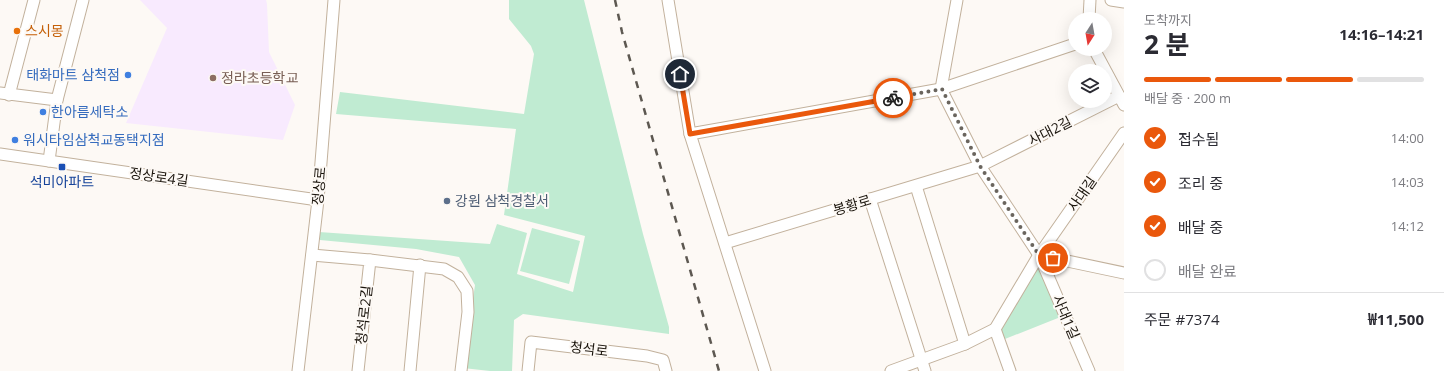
<!DOCTYPE html>
<html lang="ko">
<meta charset="utf-8">
<style>
:root{--surface:#fff;--page:#f7f7f7;--text:#2b2b33;--muted:#7c7c81;--line:#e1e1e2;--accent:#ea580c}
body{margin:0;font-family:"Open Sans","Noto Sans KR",sans-serif;background:var(--page);color:var(--text);height:100vh;display:flex;flex-direction:column;font-size:15px;white-space:nowrap}
*{box-sizing:border-box;margin:0}
p{font-size:13px;color:var(--muted)}
.icon{flex:none;width:22px;height:22px;fill:none;stroke:currentColor;stroke-width:2;stroke-linecap:round;stroke-linejoin:round}
.map{position:relative;flex:1;overflow:hidden}
.details{display:flex;flex-direction:column;background:var(--surface);width:320px}
.details>*{flex:none}
.needle{width:26px;rotate:191deg}
.buttons{position:absolute;left:1068px;top:12px;display:grid;gap:8px}
.buttons a{display:grid;place-items:center;width:44px;height:44px;border-radius:50%;background:var(--surface);box-shadow:0 4px 16px #0002;font-size:20px}
.pin{position:absolute;display:grid;place-items:center;width:34px;height:34px;color:#fff;margin:-17px;border:2px solid #fff;border-radius:50%;box-shadow:0 1px 4px #0007}
.courier{position:absolute;display:grid;place-items:center;width:40px;height:40px;margin:-20px;border:3px solid #ea580c;border-radius:50%;background:#fff;color:#222;box-shadow:0 1px 5px #0007}
.summary em{font-style:normal;font-weight:700}
.summary div{display:flex;flex-direction:column-reverse}
.summary{display:flex;align-items:center;justify-content:space-between;height:68px;padding:0 20px}
h1{font-size:26px;font-weight:700;line-height:30px}
.bar{display:grid;grid-template-columns:repeat(4,1fr);gap:6px 4px;align-content:center;height:48px;padding:0 20px}
.bar i{height:5px;border-radius:3px;background:var(--line)}
.bar .current{background:var(--accent)}
.bar p{grid-column:span 4}
.line{display:flex;align-items:center;gap:10px;padding:0 20px;border-top:1px solid var(--line)}
.line div{flex:1}
ol{padding:0 20px;list-style:none}
li{display:flex;align-items:center;gap:12px;height:44px}
li p{margin-inline-start:auto}
li .icon{padding:4px;border-radius:50%;background:var(--accent);color:#fff;stroke-width:4}
li:last-child{color:var(--muted)}
li i{width:22px;height:22px;border:2px solid var(--line);border-radius:50%}
main{display:flex;flex:1;min-height:0}
.map>svg:first-child{display:block}
.education{fill:#f8eafe}
.green{fill:#c0ebd2}
.lines{fill:none;stroke-linecap:round;stroke-linejoin:round}
.minor-casing{stroke:#c2b19c;stroke-width:13}
.minor{stroke:#fff;stroke-width:11}
.rail{stroke:#5d5851;stroke-width:2.5;stroke-dasharray:7 7;stroke-linecap:butt}
.done{stroke:#6a655e;stroke-width:4;stroke-dasharray:0 7.2}
.route{stroke:#ea580c;stroke-width:5}
.food-dot{fill:#e8710a;stroke:#fdf9f5;stroke-width:1.5}
.shop-dot{fill:#3f7fe0;stroke:#fdf9f5;stroke-width:1.5}
.education-dot{fill:#8d6e63;stroke:#fdf9f5;stroke-width:1.5}
.transit-dot{fill:#1a4fb4;stroke:#fdf9f5;stroke-width:1.5}
.service-dot{fill:#5c6f8a;stroke:#fdf9f5;stroke-width:1.5}
.labels{text-anchor:middle;stroke-width:4;stroke-linejoin:round;paint-order:stroke}
.food-label{font-size:14px;fill:#c56008;stroke:#fdf9f5;text-anchor:start}
.shop-label{font-size:14px;fill:#366cbe;stroke:#fdf9f5;text-anchor:start}
.education-label{font-size:14px;fill:#785e54;stroke:#fdf9f5;text-anchor:start}
.street-label{font-size:14px;fill:#1b150d;stroke:#fdf9f5}
.transit-label{font-size:14px;fill:#164399;stroke:#fdf9f5}
.service-label{font-size:14px;fill:#4e5e75;stroke:#fdf9f5;text-anchor:start}
</style>
<main>
<div class="map">
<svg width="1124" height="371" viewBox="0 0 1124 371">
<rect width="100%" height="100%" fill="#fdf9f5"/>
<polygon class="education" points="140,0 266,0 267,4 269,52 295,105 283,140 126,123 167,28"/>
<g class="green">
<polygon points="509,0 584,0 643,234 669,327 669,334 523,314 514,320 512,371 490,371 463,368 475,285 459,257 416,249 320,240 319,232 490,244 497,224 527,233 517,274 573,292 585,236 504,215 516,129 336,114 340,92 524,114 534,54 531,46 509,19"/>
<polygon points="532,228 580,241 569,284 520,271"/>
<polygon points="1039,260 1063,316 1000,341 993,323"/>
</g>
<g class="lines">
<defs>
<g id="minor">
<polyline points="668,0 690,134 765,371"/>
<polyline points="957,0 941,89 980,166 1039,255 1124,273"/>
<polyline points="1111,0 1124,2"/>
<polyline points="1089,19 1090,0"/>
<polyline points="1094,49 1124,105"/>
<polyline points="0,93 57,100"/>
<polyline points="9,95 34,0"/>
<polyline points="690,134 941,89 1075,44"/>
<polyline points="0,154 318,200"/>
<polyline points="49,161 57,100 83,0"/>
<polyline points="916,186 965,344"/>
<polyline points="870,199 925,371"/>
<polyline points="725,243 980,166 1119,96"/>
<polyline points="312,255 370,260 358,371"/>
<polyline points="1039,255 1089,371"/>
<polyline points="370,260 444,269 458,277 467,291 468,312 461,371"/>
<polyline points="995,329 1010,371"/>
<polyline points="298,371 318,200 334,0"/>
<polyline points="410,371 420,265"/>
<polyline points="528,371 531,342 647,356 663,360 666,371"/>
<polyline points="891,371 965,344 995,329 1039,255 1124,133"/>
</g>
</defs>
<use href="#minor" class="minor-casing"/>
<use href="#minor" class="minor"/>
<polyline class="rail" points="615,0 622,32 719,371"/>
</g>
<g class="lines">
<polyline class="done" points="893,98 942,89 980,166 1039,255 1053,258"/>
<polyline class="route" points="680,74 690,134 893,98"/>
</g>
<circle class="food-dot" cx="17" cy="31" r="4"/>
<g class="shop-dot">
<circle cx="128" cy="75" r="4"/>
<circle cx="43" cy="112" r="4"/>
<circle cx="15" cy="140" r="4"/>
</g>
<circle class="education-dot" cx="213" cy="78" r="4"/>
<rect class="transit-dot" x="58" y="163" width="8" height="8" rx="2"/>
<circle class="service-dot" cx="447" cy="201" r="4"/>
<g class="labels">
<g class="food-label">
<text x="25" y="36">스시몽</text>
</g>
<g class="shop-label">
<text x="120" y="80" text-anchor="end">태화마트 삼척점</text>
<text x="51" y="117">한아름세탁소</text>
<text x="23" y="145">워시타임삼척교동택지점</text>
</g>
<g class="education-label">
<text x="221" y="83">정라초등학교</text>
</g>
<g class="street-label">
<text transform="translate(1050 131) rotate(-27)" y="5">사대2길</text>
<text transform="translate(159 177) rotate(8)" y="5">정상로4길</text>
<text transform="translate(319 186) rotate(-85)" y="5">정상로</text>
<text transform="translate(1082 194) rotate(-55)" y="5">사대길</text>
<text transform="translate(852 205) rotate(-17)" y="5">봉황로</text>
<text transform="translate(364 315) rotate(-84)" y="5">청석로2길</text>
<text transform="translate(1066 317) rotate(67)" y="5">사대1길</text>
<text transform="translate(589 349) rotate(7)" y="5">청석로</text>
</g>
<g class="transit-label">
<text x="62" y="187">석미아파트</text>
</g>
<g class="service-label">
<text x="455" y="206">강원 삼척경찰서</text>
</g>
</g>
</svg>
<div class="buttons">
<a><svg class="needle" viewBox="-14 -14 28 28"><path d="M0-13l5 13h-10z" fill="#e53935"/><path d="M0 13l5-13h-10z" fill="#7c7c81"/></svg></a>
<a><svg class="icon" aria-label="layers" viewBox="0 0 24 24"><path d="M12 4l9 5-9 5-9-5zM3 14l9 5 9-5"/></svg></a>
</div>
<div class="pin" style="left:1053px;top:258px;background:#ea580c"><svg class="icon" aria-label="bag" viewBox="0 0 24 24"><path d="M5 8h14l-1 12H6zM9 8a3 3 0 0 1 6 0"/></svg></div>
<div class="pin" style="left:680px;top:74px;background:#1f2937"><svg class="icon" aria-label="home" viewBox="0 0 24 24"><path d="M3 11l9-7 9 7M6 9v11h12V9"/></svg></div>
<div class="courier" style="left:893px;top:98px"><svg class="icon" aria-label="bike" viewBox="0 0 24 24"><circle cx="6" cy="16" r="4"/><circle cx="18" cy="16" r="4"/><path d="M6 16l4-8h5l3 8M10 8l3 8H6M13 5h3"/></svg></div>
</div>
<section class="details">
<div class="summary"><div><h1>2 분</h1><p>도착까지</p></div><em>14:16–14:21</em></div>
<div class="bar"><i class="current"></i><i class="current"></i><i class="current"></i><i></i><p>배달 중 · 200 m</p></div>
<ol>
<li><svg class="icon" aria-label="check" viewBox="0 0 24 24"><path d="M5 12l5 5 9-10"/></svg>접수됨<p>14:00</p></li>
<li><svg class="icon" aria-label="check" viewBox="0 0 24 24"><path d="M5 12l5 5 9-10"/></svg>조리 중<p>14:03</p></li>
<li><svg class="icon" aria-label="check" viewBox="0 0 24 24"><path d="M5 12l5 5 9-10"/></svg>배달 중<p>14:12</p></li>
<li><i></i>배달 완료</li>
</ol>
<div class="line" style="height:52px"><div>주문 #7374</div><b>₩11,500</b></div>
</section>
</main>
